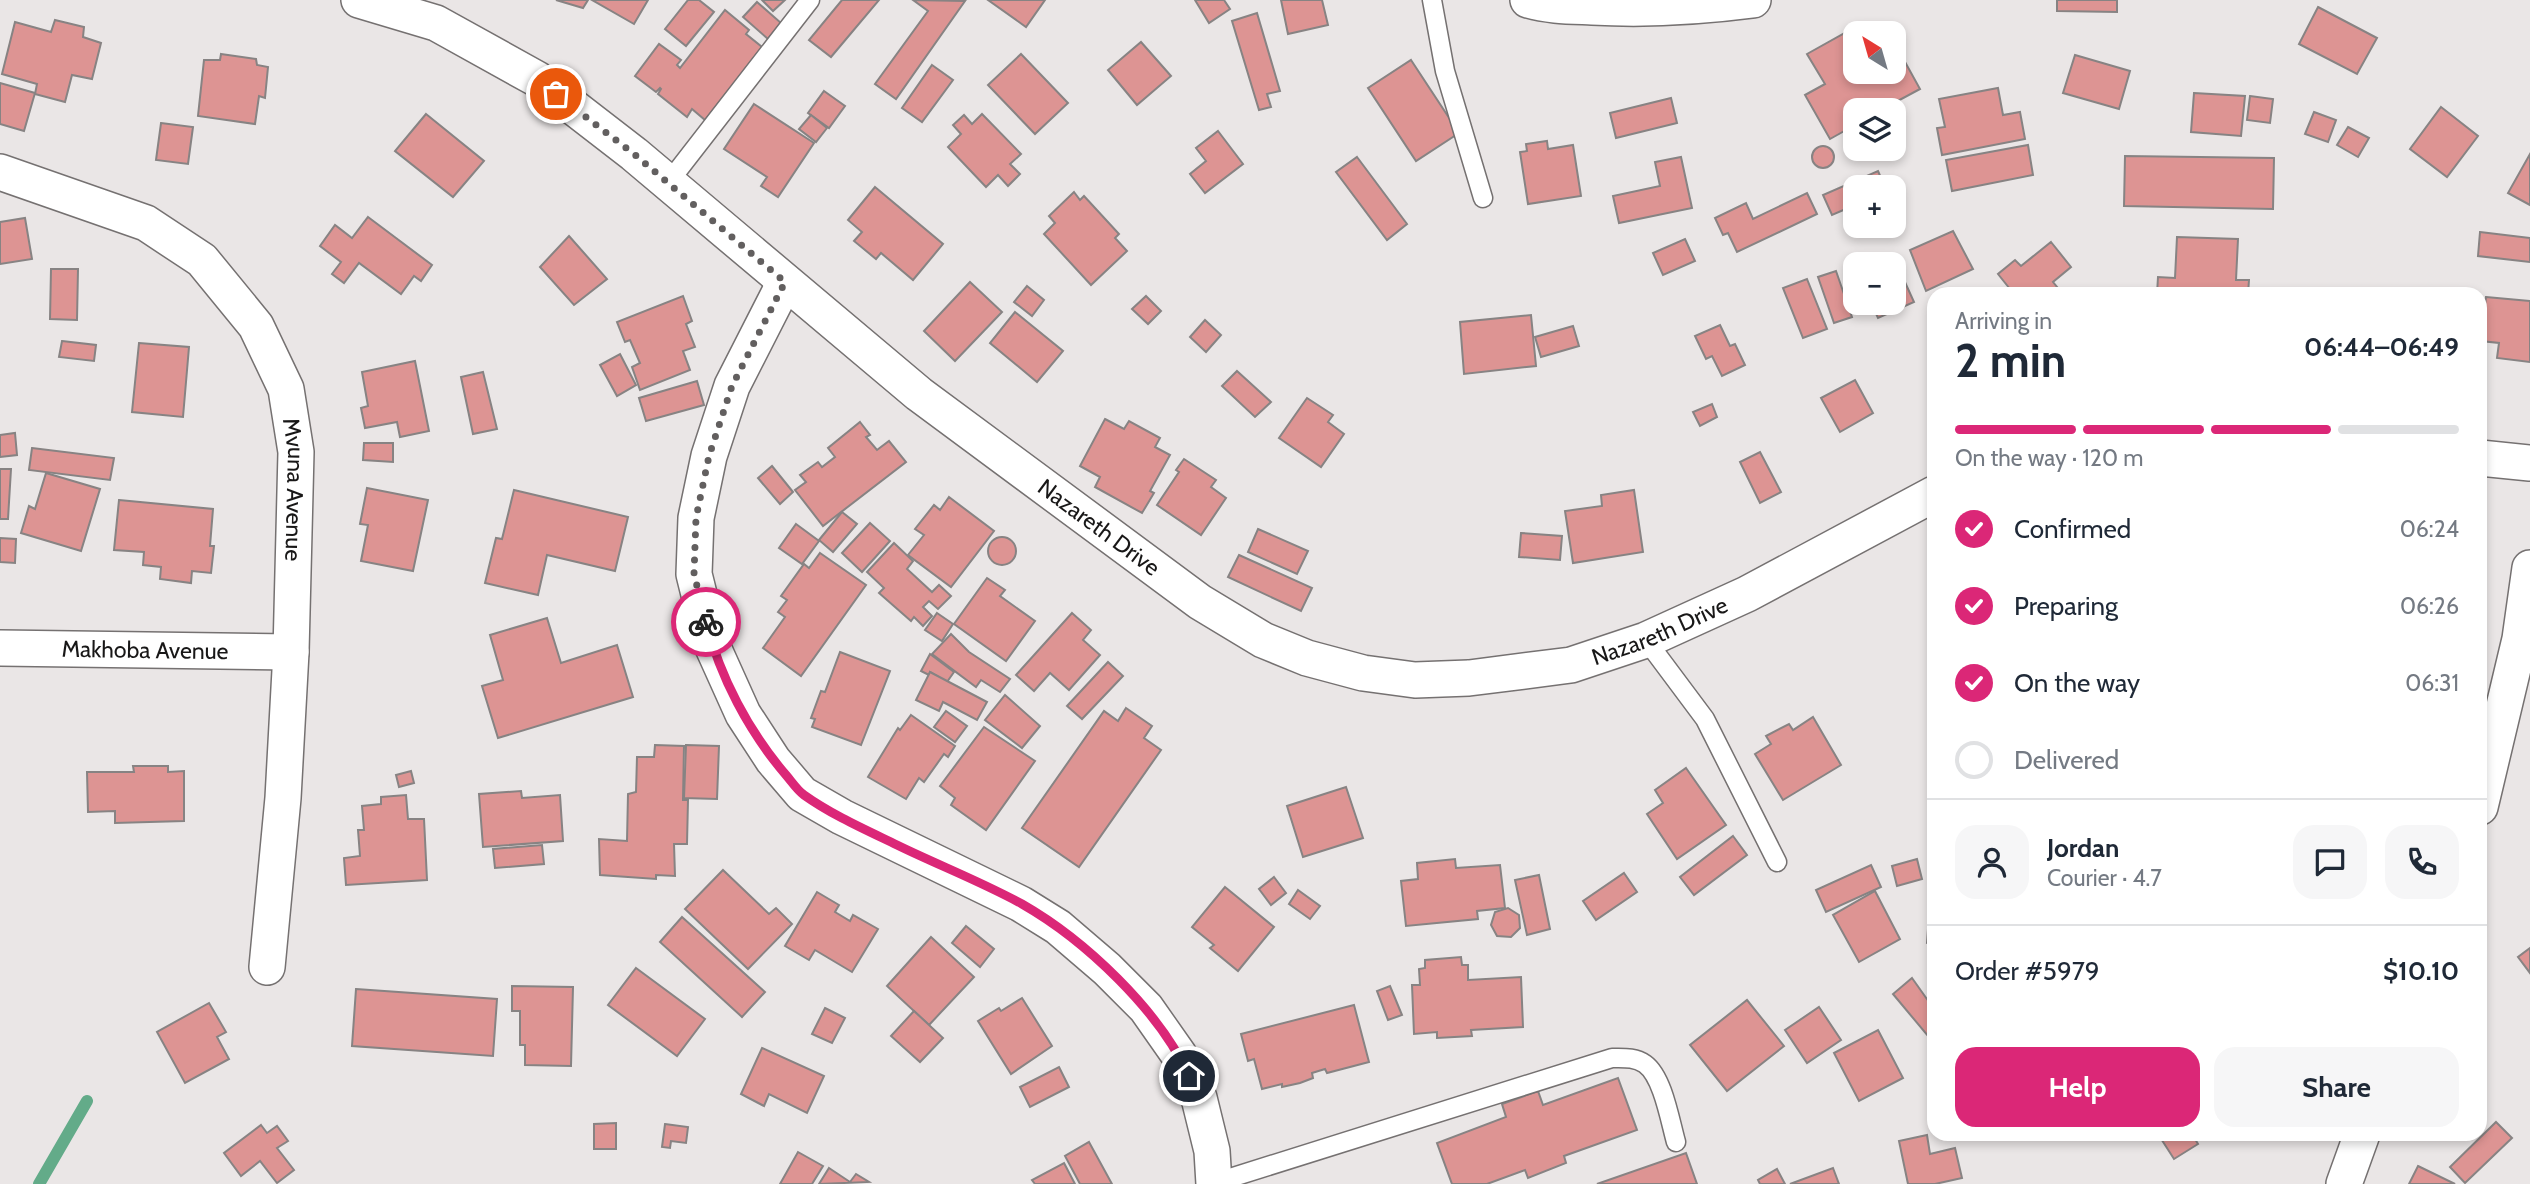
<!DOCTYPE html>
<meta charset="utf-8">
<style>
:root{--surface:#fff;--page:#f6f6f7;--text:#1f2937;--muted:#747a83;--line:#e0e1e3;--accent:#db2777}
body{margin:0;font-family:Cabin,sans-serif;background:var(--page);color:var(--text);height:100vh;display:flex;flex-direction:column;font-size:26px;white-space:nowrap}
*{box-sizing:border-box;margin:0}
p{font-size:23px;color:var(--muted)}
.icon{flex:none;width:38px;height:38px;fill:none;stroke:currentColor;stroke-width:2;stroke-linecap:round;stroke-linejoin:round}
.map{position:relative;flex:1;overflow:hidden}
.panel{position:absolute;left:1927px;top:287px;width:560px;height:854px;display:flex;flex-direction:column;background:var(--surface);border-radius:21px;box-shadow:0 4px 10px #0003}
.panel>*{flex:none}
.needle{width:46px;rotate:323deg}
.tools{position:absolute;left:1843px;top:21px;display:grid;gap:14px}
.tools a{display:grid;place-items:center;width:63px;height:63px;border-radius:14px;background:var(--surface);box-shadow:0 4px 10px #0003;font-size:35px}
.pin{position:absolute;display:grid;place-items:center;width:60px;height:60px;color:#fff;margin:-30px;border:4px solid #fff;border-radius:50%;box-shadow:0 2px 7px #0007}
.courier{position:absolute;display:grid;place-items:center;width:70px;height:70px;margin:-35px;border:5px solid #db2777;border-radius:50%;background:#fff;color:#222;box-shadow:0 2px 9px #0007}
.overview em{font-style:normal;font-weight:700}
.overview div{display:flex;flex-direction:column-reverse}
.overview{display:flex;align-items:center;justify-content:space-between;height:119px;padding:0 28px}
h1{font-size:46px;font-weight:700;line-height:52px}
.bar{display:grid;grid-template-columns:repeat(4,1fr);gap:10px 7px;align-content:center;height:84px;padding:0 28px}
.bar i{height:9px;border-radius:5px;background:var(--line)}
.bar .current{background:var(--accent)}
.bar p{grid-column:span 4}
.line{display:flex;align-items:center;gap:18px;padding:0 28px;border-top:2px solid var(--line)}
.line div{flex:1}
.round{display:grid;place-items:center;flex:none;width:74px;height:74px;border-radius:21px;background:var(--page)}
ol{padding:0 28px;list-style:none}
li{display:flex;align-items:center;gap:21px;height:77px}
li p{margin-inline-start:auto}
li .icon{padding:7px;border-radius:50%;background:var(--accent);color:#fff;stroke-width:4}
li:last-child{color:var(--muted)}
li i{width:38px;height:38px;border:4px solid var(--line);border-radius:50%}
.button{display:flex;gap:14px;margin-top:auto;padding:14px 28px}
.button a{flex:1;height:80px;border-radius:21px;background:var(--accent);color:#fff;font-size:28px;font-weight:700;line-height:80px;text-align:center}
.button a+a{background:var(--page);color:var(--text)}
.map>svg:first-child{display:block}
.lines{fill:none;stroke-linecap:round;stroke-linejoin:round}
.stream{stroke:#63ab89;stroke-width:12}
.building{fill:#dd9493;stroke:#878383;stroke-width:2}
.lane-casing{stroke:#757171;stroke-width:21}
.street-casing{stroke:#757171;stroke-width:38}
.lane{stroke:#fff;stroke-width:18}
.street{stroke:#fff;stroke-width:35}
.done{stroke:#625f5f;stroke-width:7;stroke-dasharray:0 12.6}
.route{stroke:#db2777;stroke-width:9}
.labels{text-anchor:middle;stroke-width:6;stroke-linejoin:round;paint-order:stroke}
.street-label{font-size:23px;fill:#181717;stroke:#fff}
</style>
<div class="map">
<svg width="2530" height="1184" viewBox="0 0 2530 1184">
<rect width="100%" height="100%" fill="#eae6e6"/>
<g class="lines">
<polyline class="stream" points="39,1184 87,1101"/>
</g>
<g class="building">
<polygon points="556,0 588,0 583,8"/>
<polygon points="592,0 648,0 634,24"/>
<polygon points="688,0 699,0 714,12 686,46 665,29"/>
<polygon points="762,0 785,0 773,11"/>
<polygon points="842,0 879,0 831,57 809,40"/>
<polygon points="913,0 965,1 896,99 875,84 928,11"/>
<polygon points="988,0 1045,0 1026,27"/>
<polygon points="1195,0 1224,0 1230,9 1209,23"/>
<polygon points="1281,0 1322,0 1328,25 1288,34"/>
<polygon points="2057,0 2117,0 2117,12 2057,11"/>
<polygon points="757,2 781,23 768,39 743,17"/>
<polygon points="2318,7 2377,38 2357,74 2299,44"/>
<polygon points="725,10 749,30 746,34 762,47 705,120 692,109 687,117 658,94 661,89 660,88 656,92 635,76 659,44 681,60 677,65 680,68"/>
<polygon points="1257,13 1280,91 1267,94 1271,107 1259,110 1232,21"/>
<polygon points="55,20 84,27 83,37 101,43 92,79 72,75 65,102 35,94 37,84 2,74 15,22 51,32"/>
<polygon points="1852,29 1855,35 1855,72 1894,72 1894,42 1920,89 1881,110 1855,110 1855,125 1830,139 1805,95 1825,84 1807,54"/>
<polygon points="1141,42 1171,76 1137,105 1108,70"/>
<polygon points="221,54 256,59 257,65 268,67 265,98 259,96 255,124 198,116 204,60 220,60"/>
<polygon points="1021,54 1068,103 1035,134 988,85"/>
<polygon points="2075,55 2130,71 2119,109 2063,93"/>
<polygon points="1411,60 1459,133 1416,161 1368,88"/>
<polygon points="932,65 953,80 922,122 902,108"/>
<polygon points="0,83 35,93 24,131 0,124"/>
<polygon points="1998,88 2003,115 2020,112 2025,139 1942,155 1937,128 1945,127 1939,99"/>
<polygon points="824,91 845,106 829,128 808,113"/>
<polygon points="2194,93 2245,96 2241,136 2191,132"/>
<polygon points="2250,96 2273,99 2270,123 2247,120"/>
<polygon points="1671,98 1677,123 1616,138 1610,113"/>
<polygon points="754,104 814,143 778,197 761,186 767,177 724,149"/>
<polygon points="2441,107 2478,136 2447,177 2410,149"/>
<polygon points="2314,112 2336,120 2328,142 2305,134"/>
<polygon points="426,114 484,161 453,197 395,151"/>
<polygon points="982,114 1021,154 1010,164 1020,174 1008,186 998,175 986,187 948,147 961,134 953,125 964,115 972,124"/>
<polygon points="811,115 827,128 816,142 799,129"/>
<polygon points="161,123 193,127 188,164 156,160"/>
<polygon points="2348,127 2369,138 2358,157 2337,145"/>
<polygon points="1218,131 1243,164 1205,193 1190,174 1206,161 1196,148"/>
<polygon points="1547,141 1548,149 1573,145 1581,196 1528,204 1520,152 1527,151 1526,144"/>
<polygon points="2028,145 2033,175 1952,191 1946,160"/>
<circle cx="1823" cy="157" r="11"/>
<polygon points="2530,154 2530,205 2508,193"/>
<polygon points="2125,156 2274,158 2273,209 2124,206"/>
<polygon points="1357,157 1407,224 1387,240 1336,172"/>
<polygon points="1681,157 1692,208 1619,223 1613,196 1660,186 1655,162"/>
<polygon points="1878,171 1885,187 1855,187 1855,205 1832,215 1823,195"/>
<polygon points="875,187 943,244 913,280 881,253 876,259 854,241 862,232 848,220"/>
<polygon points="1074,192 1080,200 1084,196 1119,234 1115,238 1127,251 1091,285 1044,234 1055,223 1049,216"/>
<polygon points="1807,193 1817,214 1737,252 1728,233 1723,235 1715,218 1746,203 1753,219"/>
<polygon points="368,217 432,265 421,281 414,276 401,294 359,263 344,283 332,274 341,262 320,246 335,225 352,238"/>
<polygon points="25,218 32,259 0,264 0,222"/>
<polygon points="1953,231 1973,269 1926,291 1910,250"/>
<polygon points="2480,232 2530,238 2530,262 2478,256"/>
<polygon points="569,236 607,279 574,305 540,267"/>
<polygon points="2177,237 2238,239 2236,280 2249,280 2248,294 2157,294 2158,277 2175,278"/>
<polygon points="1685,239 1695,261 1663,275 1653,253"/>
<polygon points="2051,242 2071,267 2053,282 2057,287 2049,294 2014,294 1998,274 2015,260 2021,266"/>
<polygon points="51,269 78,269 77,320 50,319"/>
<polygon points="1836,271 1852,317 1834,323 1818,277"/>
<polygon points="1807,279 1827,329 1803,338 1783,288"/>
<polygon points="1904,280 1914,302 1878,318 1871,303 1894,303 1894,285"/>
<polygon points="970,282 1002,312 955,361 924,331"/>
<polygon points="1027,286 1044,300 1032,316 1014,302"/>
<polygon points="683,296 692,321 686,324 695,347 683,351 690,370 640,390 632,367 640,363 630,340 625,342 617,322"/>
<polygon points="1146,296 1161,311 1148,324 1132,309"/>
<polygon points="2486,297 2530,301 2530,362 2497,358 2499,343 2481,341"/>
<polygon points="1015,312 1063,351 1037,382 990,343"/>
<polygon points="1531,315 1536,366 1464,374 1460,322"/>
<polygon points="1205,320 1221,335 1206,352 1190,337"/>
<polygon points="1720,325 1730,346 1735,344 1745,365 1722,376 1712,356 1706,359 1695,336"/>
<polygon points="1573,326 1579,346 1541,357 1535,337"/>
<polygon points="62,341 96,345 94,361 59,357"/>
<polygon points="139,343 189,347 183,417 132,412"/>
<polygon points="620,354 636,385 617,396 600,365"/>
<polygon points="415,361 429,431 400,437 397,422 365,428 361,408 368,406 362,372"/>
<polygon points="1237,371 1271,402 1255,417 1222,386"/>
<polygon points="483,372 497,429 473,434 461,377"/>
<polygon points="1855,380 1873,413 1840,432 1821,398"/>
<polygon points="697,381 704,405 646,421 639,398"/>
<polygon points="1307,398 1333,415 1328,422 1344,434 1321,467 1279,438"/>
<polygon points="1712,404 1717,417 1700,426 1693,412"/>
<polygon points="1105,419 1124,429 1129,421 1160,438 1155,447 1170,455 1150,491 1154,493 1142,513 1095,487 1100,477 1080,466"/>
<polygon points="860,422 870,435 866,437 877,450 889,441 906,462 823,526 795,490 806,482 800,475 818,462 822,467 835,457 828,448"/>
<polygon points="15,433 17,455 0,457 0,435"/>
<polygon points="364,443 393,443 393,462 363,460"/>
<polygon points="32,448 114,458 110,480 29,470"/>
<polygon points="1760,452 1781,492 1760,503 1740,462"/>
<polygon points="1184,459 1216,480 1211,487 1226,498 1201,535 1157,505 1179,472 1176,470"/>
<polygon points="772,466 793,492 780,504 758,478"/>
<polygon points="0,469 11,469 8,519 0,519"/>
<polygon points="46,473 100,489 81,551 21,533 29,506 35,509"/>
<polygon points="367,488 428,500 413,571 361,561 368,525 360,524"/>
<polygon points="514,490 628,517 615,571 547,555 538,595 485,583 496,538 502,539"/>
<polygon points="1634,490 1643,552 1573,563 1565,511 1602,506 1601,495"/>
<polygon points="949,497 994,531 951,587 908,555 924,535 915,529 934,505 940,510"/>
<polygon points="119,500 213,509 210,546 214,546 211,573 192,571 191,583 160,579 161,567 143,565 144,552 114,550"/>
<polygon points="842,512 857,524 833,552 819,540"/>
<polygon points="870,523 890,541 862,572 842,553"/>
<polygon points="796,524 819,541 802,564 779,548"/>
<polygon points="1258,529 1308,551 1297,574 1248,552"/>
<polygon points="1521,533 1562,536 1560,560 1519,557"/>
<circle cx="1002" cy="551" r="14"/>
<polygon points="0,538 16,539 15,563 0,562"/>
<polygon points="894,543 913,561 907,569 932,592 939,585 951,596 938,609 929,601 923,607 932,616 923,626 914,617 911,621 879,593 884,588 867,572"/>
<polygon points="820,553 866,585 801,676 763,648 785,617 778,612 787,600 781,596 804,564 809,568"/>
<polygon points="1239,555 1312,588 1301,611 1228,577"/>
<polygon points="987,578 1005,590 1000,596 1035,621 1006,661 954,624"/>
<polygon points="937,613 953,624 942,641 925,630"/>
<polygon points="1072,613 1091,630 1083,640 1100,655 1069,690 1050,673 1034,691 1016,675"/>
<polygon points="547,618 561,663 617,645 633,697 498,738 482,686 503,680 490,635"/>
<polygon points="951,634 969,652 1010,679 1000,692 981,680 976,687 932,654"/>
<polygon points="840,652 890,671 861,745 812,727 815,719 811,718 821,691 825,692"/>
<polygon points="930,654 954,672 947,682 930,672 929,675 921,671"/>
<polygon points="1108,662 1123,676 1082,719 1067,706"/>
<polygon points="930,672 987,702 977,720 943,702 939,711 916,700"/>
<polygon points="1005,695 1040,726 1022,748 985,720"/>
<polygon points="1126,708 1152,726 1144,738 1161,750 1079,867 1022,828 1104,711 1118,721"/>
<polygon points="946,711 967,726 955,742 934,727"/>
<polygon points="911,715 955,746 948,757 944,754 924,782 919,778 906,799 868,777 898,728 900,730"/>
<polygon points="1813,717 1841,765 1783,800 1755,754 1771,744 1766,736 1789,724 1793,730"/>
<polygon points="984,727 1035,761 986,830 951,805 955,798 940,786"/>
<polygon points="655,745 684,746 683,800 688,800 687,844 674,844 675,876 656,875 656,879 600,875 599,839 627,841 628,794 636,792 637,757 654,757"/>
<polygon points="686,745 719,746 717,799 684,798"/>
<polygon points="133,766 168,766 168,772 184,771 184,821 115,823 115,811 88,812 87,772 134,772"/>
<polygon points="1686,768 1726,825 1677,859 1647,814 1663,803 1655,790"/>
<polygon points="411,771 414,783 399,787 396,775"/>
<polygon points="1346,787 1363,838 1303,857 1287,806"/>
<polygon points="521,791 522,798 560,795 563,841 483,847 479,794"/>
<polygon points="406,795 408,819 424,819 427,880 346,885 344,858 360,856 358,830 364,830 362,806 381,804 381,797"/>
<polygon points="1733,836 1747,855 1694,895 1680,877"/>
<polygon points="542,845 544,864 495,868 493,849"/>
<polygon points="1455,859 1456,868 1500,865 1505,908 1477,911 1478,919 1406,926 1401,881 1418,879 1417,863"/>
<polygon points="1917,859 1922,879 1897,886 1892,866"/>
<polygon points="1871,865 1881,887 1826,912 1816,890"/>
<polygon points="723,870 769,914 776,908 792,924 748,969 685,909"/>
<polygon points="1624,873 1637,892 1596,920 1583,901"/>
<polygon points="1539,875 1550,929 1527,935 1515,880"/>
<polygon points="1274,877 1286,893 1271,905 1259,889"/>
<polygon points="1225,887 1274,927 1238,971 1210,948 1214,945 1192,927"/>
<polygon points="1298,890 1320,906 1310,919 1289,904"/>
<polygon points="1875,891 1900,939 1859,962 1833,915"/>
<polygon points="817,892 839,905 835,912 850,921 853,915 878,929 852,972 815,950 809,960 785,946"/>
<polygon points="1508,908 1519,915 1520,928 1511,937 1497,936 1491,925 1495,912"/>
<polygon points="1929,915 1934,915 1934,944 1927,943"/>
<polygon points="682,917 765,992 742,1017 660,942"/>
<polygon points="966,926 994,949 980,967 952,943"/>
<polygon points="931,937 974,977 929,1025 887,986"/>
<polygon points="2530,948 2530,973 2518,957"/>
<polygon points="1461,957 1462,965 1468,965 1468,980 1521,977 1523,1027 1471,1030 1472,1036 1437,1038 1437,1032 1414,1034 1412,985 1420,985 1419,969 1425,968 1425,960"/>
<polygon points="636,968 705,1019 677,1056 608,1005"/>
<polygon points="1912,978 1934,1009 1934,1032 1928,1036 1893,994"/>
<polygon points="512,986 573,987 571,1066 525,1065 525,1045 520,1045 520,1011 512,1011"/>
<polygon points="1390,986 1402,1015 1388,1020 1377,991"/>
<polygon points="356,989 497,999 493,1056 352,1046"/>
<polygon points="1022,998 1052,1046 1011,1074 978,1021 999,1008 1001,1011"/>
<polygon points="1747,1000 1784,1046 1727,1091 1690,1045"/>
<polygon points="209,1003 226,1032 217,1037 229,1059 185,1083 157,1032"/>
<polygon points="1354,1005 1369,1062 1327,1073 1325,1069 1312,1073 1313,1078 1300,1083 1282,1087 1282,1084 1262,1089 1254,1059 1248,1061 1241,1034"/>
<polygon points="1819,1007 1841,1040 1807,1063 1785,1030"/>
<polygon points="825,1008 845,1018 832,1043 812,1034"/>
<polygon points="914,1011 943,1038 920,1062 891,1036"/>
<polygon points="1878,1030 1903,1078 1859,1101 1834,1053"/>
<polygon points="762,1048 824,1076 807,1113 769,1094 764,1106 741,1094"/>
<polygon points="1059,1067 1069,1087 1030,1107 1020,1087"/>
<polygon points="1618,1078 1637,1130 1564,1156 1566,1163 1528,1178 1525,1170 1487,1184 1452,1184 1437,1143 1506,1117 1502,1104 1538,1091 1543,1105"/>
<polygon points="2496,1122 2512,1138 2465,1183 2450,1167"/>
<polygon points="616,1123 616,1149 594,1149 594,1124"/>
<polygon points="665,1124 688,1127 686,1143 671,1141 670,1148 662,1147"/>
<polygon points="261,1125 267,1133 277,1126 288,1141 277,1148 294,1170 277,1183 260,1161 241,1176 224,1153"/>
<polygon points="2158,1134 2192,1134 2198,1144 2174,1159"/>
<polygon points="1927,1135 1930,1154 1955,1148 1962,1178 1935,1184 1908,1184 1899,1141"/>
<polygon points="1089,1142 1112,1184 1080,1184 1065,1156"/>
<polygon points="798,1152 823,1166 812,1184 780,1184"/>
<polygon points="1686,1153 1697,1184 1597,1184"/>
<polygon points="1064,1163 1075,1184 1035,1184 1032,1180"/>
<polygon points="2418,1166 2455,1184 2409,1184"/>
<polygon points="829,1168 850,1182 856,1174 869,1182 819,1184"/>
<polygon points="1833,1168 1839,1184 1790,1184"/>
<polygon points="1777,1169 1785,1184 1760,1184 1758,1180"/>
</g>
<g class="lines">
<defs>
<g id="lane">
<polyline points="1432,0 1445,71 1483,198"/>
<polyline points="668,183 810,0"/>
<polyline points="1646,640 1705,719 1777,862"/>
<path d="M1214,1183L1612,1058C1624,1058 1635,1057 1645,1064C1663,1077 1670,1121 1676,1142"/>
</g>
<g id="street">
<path id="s1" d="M359,0L436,23L537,79L634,154L919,394L1200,602L1263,640L1307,658L1363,673L1415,680L1469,678L1571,665L1646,640L1747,594L1934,494"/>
<path d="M1528,0C1549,6 1570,6 1592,7C1646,10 1699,7 1753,0"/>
<path id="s2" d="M0,172L146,223L202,260L256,326L286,389L296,452L291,652L283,798L267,967"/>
<polyline points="785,282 732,386 709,456 696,518 694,574 711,643 743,714 773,760 802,794 842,817 1021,904 1058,927 1107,969 1146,1008 1179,1055 1199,1098 1212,1151 1214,1184"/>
<polyline points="2480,458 2530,463"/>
<path id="s3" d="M0,648L291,652"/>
<polyline points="2480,807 2520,639 2530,568"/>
<polyline points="2344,1184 2362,1134"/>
</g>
</defs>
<use href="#lane" class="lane-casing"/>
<use href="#street" class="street-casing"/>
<use href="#lane" class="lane"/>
<use href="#street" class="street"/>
</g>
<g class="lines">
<polyline class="done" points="556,94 634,154 785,282 732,386 709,456 696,518 694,574 706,622"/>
<path class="route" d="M706,622C720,677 749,732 786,775C792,782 797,790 804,795C832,815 866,830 897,845C938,865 982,882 1022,904C1085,940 1159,1010 1189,1076"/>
</g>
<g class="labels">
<g class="street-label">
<text dy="8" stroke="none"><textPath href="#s2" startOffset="478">Mvuna Avenue</textPath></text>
<text dy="8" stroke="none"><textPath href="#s1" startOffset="915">Nazareth Drive</textPath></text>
<text dy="8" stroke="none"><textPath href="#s1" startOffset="1524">Nazareth Drive</textPath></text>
<text dy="8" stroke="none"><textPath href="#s3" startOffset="145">Makhoba Avenue</textPath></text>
</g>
</g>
</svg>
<div class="tools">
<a><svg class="needle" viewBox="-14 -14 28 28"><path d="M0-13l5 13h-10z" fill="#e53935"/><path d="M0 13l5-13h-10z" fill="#747a83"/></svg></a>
<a><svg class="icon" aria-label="layers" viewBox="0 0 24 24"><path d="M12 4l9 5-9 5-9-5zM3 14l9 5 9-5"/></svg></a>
<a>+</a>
<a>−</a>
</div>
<div class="pin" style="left:556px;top:94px;background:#ea580c"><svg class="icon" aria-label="bag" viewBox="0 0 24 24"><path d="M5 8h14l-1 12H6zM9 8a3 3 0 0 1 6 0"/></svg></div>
<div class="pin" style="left:1189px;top:1076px;background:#1f2937"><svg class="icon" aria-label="home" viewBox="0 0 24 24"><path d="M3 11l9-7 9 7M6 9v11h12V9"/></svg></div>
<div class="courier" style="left:706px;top:622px"><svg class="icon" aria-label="bike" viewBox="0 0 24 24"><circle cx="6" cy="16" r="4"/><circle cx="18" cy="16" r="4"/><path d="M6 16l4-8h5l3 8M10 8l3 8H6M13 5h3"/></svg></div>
<section class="panel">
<div class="overview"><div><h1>2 min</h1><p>Arriving in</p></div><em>06:44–06:49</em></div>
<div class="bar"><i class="current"></i><i class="current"></i><i class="current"></i><i></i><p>On the way · 120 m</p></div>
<ol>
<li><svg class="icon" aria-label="check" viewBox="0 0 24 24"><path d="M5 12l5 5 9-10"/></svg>Confirmed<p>06:24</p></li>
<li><svg class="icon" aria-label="check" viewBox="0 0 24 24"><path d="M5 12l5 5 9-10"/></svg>Preparing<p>06:26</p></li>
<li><svg class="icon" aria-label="check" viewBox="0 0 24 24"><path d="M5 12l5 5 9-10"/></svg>On the way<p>06:31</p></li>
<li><i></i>Delivered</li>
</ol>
<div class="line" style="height:126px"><a class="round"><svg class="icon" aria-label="person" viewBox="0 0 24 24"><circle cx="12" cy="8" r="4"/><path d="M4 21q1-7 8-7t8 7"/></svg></a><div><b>Jordan</b><p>Courier · 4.7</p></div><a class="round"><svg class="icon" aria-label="chat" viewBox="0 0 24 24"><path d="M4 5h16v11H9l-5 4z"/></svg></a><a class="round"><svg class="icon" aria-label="phone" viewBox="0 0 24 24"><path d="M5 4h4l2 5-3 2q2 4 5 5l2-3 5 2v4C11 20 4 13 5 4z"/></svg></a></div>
<div class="line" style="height:91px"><div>Order #5979</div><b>$10.10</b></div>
<div class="button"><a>Help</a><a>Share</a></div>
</section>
</div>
